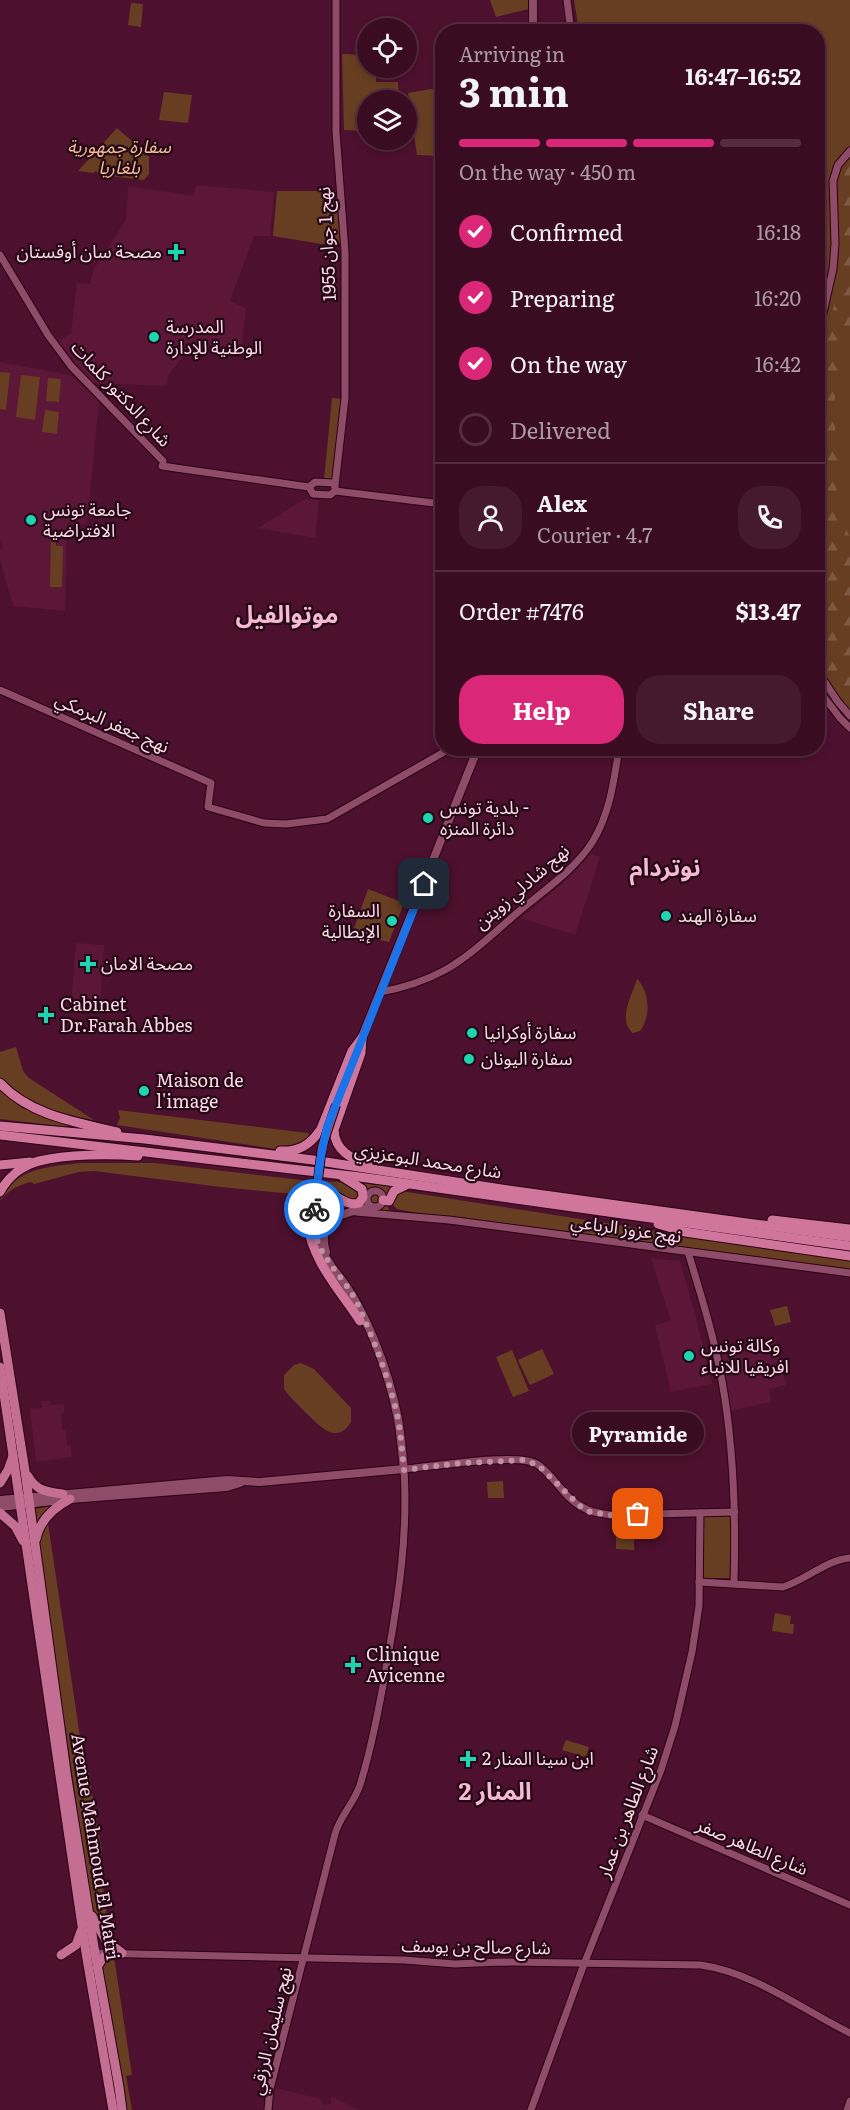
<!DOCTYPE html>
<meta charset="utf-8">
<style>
:root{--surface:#3a0c22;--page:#451a2f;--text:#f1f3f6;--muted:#ab9ba5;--line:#542c40;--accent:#db2777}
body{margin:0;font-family:Literata,"Noto Sans Arabic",serif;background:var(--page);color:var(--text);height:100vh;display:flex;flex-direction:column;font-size:22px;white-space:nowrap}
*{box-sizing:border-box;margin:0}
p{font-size:20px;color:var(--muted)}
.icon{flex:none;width:33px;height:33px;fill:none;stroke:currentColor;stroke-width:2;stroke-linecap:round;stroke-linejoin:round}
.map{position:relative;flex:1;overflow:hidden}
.drawer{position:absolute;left:435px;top:24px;width:390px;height:732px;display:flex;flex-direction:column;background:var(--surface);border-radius:24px;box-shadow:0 3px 9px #0003,0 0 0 2px var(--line)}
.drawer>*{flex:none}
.fabs{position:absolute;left:357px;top:18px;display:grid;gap:12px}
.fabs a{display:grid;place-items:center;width:60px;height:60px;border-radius:50%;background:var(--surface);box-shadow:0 3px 9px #0003,0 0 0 2px var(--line);font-size:30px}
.pin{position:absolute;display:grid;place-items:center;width:51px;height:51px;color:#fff;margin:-26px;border-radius:12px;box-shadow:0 3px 9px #0006}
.courier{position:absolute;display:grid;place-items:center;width:60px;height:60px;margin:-30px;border:4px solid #1a73e8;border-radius:50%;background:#fff;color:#222;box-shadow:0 2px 8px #0007}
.bubble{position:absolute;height:42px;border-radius:21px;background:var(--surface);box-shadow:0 3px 9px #0003,0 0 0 2px var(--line);font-size:20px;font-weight:700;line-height:42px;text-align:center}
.overview em{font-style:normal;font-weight:700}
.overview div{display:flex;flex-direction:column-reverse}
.overview{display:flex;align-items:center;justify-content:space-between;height:102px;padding:0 24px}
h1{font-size:39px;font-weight:700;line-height:45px}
.bar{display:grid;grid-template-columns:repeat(4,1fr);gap:9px 6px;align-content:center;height:72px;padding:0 24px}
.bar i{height:8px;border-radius:4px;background:var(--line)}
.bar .current{background:var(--accent)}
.bar p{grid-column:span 4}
.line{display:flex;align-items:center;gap:15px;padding:0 24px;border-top:2px solid var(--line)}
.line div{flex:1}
.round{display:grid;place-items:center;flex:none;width:63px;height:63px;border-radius:24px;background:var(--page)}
ol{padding:0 24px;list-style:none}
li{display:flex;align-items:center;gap:18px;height:66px}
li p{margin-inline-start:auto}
li .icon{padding:6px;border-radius:50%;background:var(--accent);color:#fff;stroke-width:4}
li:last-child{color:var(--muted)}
li i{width:33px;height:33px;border:3px solid var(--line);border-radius:50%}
.button{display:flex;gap:12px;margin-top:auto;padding:12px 24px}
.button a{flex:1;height:69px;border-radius:24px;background:var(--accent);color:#fff;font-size:24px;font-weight:700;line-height:69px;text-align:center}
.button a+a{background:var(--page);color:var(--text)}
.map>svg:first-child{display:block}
.built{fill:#5b1638}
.green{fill:#673e21}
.forest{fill:url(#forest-firs)}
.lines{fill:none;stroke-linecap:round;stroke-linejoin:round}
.tertiary-casing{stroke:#2b0016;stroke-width:9}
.secondary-casing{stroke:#2b0016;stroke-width:10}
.trunk-casing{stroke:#2b0016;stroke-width:11}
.motorway-casing{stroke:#2b0016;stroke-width:11}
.tertiary{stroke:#8f4c69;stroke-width:7}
.secondary{stroke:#8f4c69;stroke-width:8}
.trunk{stroke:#c36e92;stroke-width:9}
.motorway{stroke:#d0769c;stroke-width:9}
.secondary-bridge-casing{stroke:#2b0016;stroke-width:10;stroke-linecap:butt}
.secondary-bridge{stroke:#8f4c69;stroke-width:8}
.done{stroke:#c091a5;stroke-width:6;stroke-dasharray:0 10.8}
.route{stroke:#1a73e8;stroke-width:8}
.poi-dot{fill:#1ed5b0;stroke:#230915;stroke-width:2}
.labels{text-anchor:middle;stroke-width:4.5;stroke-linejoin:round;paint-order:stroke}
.park-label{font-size:18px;font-style:italic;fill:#f6ba94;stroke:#230915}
.street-label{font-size:18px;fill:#fed7e5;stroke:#230915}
.poi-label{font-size:18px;fill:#fed7e5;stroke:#230915;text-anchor:start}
.district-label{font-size:24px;font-weight:bold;fill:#f6b9d1;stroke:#230915}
</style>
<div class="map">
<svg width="850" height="2110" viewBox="0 0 850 2110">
<defs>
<pattern id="forest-firs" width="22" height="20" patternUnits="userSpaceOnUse" patternTransform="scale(1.5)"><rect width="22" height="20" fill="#673e21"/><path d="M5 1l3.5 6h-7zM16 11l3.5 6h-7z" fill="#7e5941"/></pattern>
</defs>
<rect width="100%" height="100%" fill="#4d102e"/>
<g class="built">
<polygon points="196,185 274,192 270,236 254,236 230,301 246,308 242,348 191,346 168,376 167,386 92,383 65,354 58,341 71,333 77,283 90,284 94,269 126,220 128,186 193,196"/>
<polygon points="0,362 70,375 99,401 87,525 67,523 65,611 13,606 0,560 0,550 3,549 0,538"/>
<polygon points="305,499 319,500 315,538 258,528"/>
<polygon points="591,854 600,857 575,935 521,918 570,877"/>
<polygon points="76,943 104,945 100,1006 71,1003"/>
<polygon points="651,1258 680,1261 695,1314 712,1384 671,1392 655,1325 671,1321"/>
<polygon points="775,1338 786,1385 769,1389 771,1402 730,1411 721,1351"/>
<polygon points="41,1401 50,1401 51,1405 64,1404 65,1413 61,1413 62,1430 66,1430 67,1445 71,1446 72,1457 36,1462 30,1409 42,1408"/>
<polygon points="275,2088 321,2099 323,2105 331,2104 331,2096 359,2110 272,2110"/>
</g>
<g class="green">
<polygon points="490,0 529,0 529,9 496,17"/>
<polygon points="574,0 850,0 850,711 818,666 818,32 579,31"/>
<polygon points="131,3 143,4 141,27 128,25"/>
<polygon points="342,54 367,55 368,68 376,68 376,82 398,82 399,100 368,100 367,131 344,130"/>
<polygon points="442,87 442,156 417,155 408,93"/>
<polygon points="164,92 192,95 188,123 159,120"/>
<polygon points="117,128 149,156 149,174 144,180 100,175 96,171 93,173 78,171"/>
<polygon points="277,191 337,191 340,244 321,244 273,236"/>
<polygon points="0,372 10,373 6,410 0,409"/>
<polygon points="21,375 40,377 35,420 16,417"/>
<polygon points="48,378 61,379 59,402 46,401"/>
<polygon points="332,398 344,399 335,481 324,480"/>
<polygon points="45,410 59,412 57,434 42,432"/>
<polygon points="51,535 56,535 56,546 63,546 62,587 50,587"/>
<polygon points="368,889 404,903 389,942 352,934"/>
<path d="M637,979C650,992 651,1017 640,1031L633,1033C617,1020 632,995 637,979Z"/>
<polygon points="16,1047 23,1071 29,1078 94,1120 60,1113 29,1103 0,1079 0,1052"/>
<polygon points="0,1091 22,1108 69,1123 68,1127 0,1119"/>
<polygon points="118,1110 308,1133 311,1137 292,1149 275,1149 117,1125 120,1118"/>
<path d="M82,1163H155L301,1180L360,1183L396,1187L386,1196V1205L391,1212L342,1208L324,1222L319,1234L317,1217L320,1202L293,1194L221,1187L94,1171L79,1172L34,1184L31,1182C18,1185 9,1190 0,1201C12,1168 52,1166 82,1163Z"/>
<polygon points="401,1191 850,1261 850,1269 446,1219 397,1209 392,1204 392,1196"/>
<polygon points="787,1306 791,1322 775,1326 770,1310"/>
<polygon points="542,1349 554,1374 530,1385 518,1360"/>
<polygon points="512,1350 529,1391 513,1397 496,1357"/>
<path d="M301,1363L314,1369L351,1408V1422C336,1446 320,1426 306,1413C299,1405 290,1398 284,1389V1375L294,1365Z"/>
<polygon points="503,1481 504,1498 488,1498 487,1482"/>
<polygon points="53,1506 48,1523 82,1750 86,1758 102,1852 98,1853 111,1943 95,1917 91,1902 33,1509"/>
<polygon points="731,1516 731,1578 704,1578 704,1517"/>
<polygon points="616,1536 634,1537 634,1550 616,1549"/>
<polygon points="775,1613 791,1616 790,1624 794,1624 793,1634 772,1631"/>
<polygon points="566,1740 589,1747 586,1757 562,1750"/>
<polygon points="105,1957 114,1957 132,2075 126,2076 132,2110 124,2110 101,1967"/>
</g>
<polygon class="forest" points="850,162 850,341 844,355 833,407 839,472 834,506 850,537 850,711 833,691 818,666 818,617 823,590 821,560 818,561 818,372 839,285 843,240 841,189 844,171"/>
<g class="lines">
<defs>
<g id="tertiary">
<polyline points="567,0 571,32"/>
<polyline points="0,255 48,335 71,366 163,461"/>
<polyline points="818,335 833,269 835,244 833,181 838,165 850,151"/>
<polyline points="162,466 309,487"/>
<polygon points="315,482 333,483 335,487 335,491 330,495 313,494 309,487"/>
<polyline points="335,486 345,398 345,252 336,132 336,0"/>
<polyline points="335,491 442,504"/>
<polyline points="818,672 838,702 850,716"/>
<polyline points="818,689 840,718 850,728"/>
<polyline points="0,690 211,783 208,807 264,823 286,824 327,819 451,748"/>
<path d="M380,992C403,988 425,981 445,970C471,955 494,933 517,913C543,891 575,870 593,841C610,813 614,780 619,748"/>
<circle cx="375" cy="1199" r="8"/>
<polyline points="356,1212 449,1220 850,1273"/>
<path d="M688,1252C701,1295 714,1337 722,1381C734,1448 736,1515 734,1583"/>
<path d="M699,1582L783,1587C806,1580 826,1560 850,1558"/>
<polyline points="642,1815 850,1905"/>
<path d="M92,1953L404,1960L455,1964L501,1962L701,1965C755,1973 801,2009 850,2033"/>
<path d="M268,2110L270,2089L335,1834C340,1816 354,1803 360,1785C373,1743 381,1699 388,1656C399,1594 408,1533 404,1469C430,1467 518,1452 537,1464C555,1476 564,1499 584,1508C592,1513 601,1513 610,1515L735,1512"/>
<polyline points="531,2110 584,1964 661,1770 675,1726 692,1652 699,1606 700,1513"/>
<polyline points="847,2110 850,2101"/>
</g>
<g id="secondary">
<polyline points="533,0 533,32"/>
<polyline points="360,1042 478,748"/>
<polyline points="336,1105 353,1061"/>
<polyline points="313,1220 318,1245 335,1272"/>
<path d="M326,1252C315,1218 348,1211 372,1207"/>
<path d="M0,1500L227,1480L260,1482L404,1469C402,1453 401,1436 398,1419C389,1372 365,1305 333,1269"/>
<polyline points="0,1507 70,1499 227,1487 240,1483"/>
</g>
<g id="trunk">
<polyline points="0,1313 25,1471 67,1779 95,1953 119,2087 122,2110"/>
<polyline points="0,1367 86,1953 113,2110"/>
<path d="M28,1476C36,1491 48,1492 63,1494"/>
<polyline points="0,1483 8,1470 13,1456"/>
<polyline points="0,1513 15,1526 23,1541"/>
<path d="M36,1539C40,1520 53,1508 70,1499"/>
<polyline points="92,1916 107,1942 122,1953"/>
<polyline points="61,1955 76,1945 81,1931"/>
<polyline points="97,1967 102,1959 108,1953"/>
</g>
<g id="motorway">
<path d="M362,1038L361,1053L334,1130C335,1151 351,1158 368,1165"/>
<path d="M0,1083C30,1115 75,1122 117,1132"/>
<polyline points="0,1126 145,1139 313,1160 508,1190 850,1237"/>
<polyline points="0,1135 360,1177 850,1246"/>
<path d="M280,1151C299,1152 310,1145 321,1129L352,1051L362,1038"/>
<polyline points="0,1165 30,1162"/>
<path d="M343,1177L362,1189L363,1197L359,1203C341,1209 327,1179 310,1195C305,1204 306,1212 307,1222C312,1261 339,1289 360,1321"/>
<path d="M0,1192C8,1177 22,1165 39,1161C67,1154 110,1154 138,1156"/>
<polyline points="383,1200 389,1201 394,1191 406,1185"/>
<polyline points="772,1220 850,1229"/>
<polyline points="658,1224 685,1232 850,1256"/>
</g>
</defs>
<use href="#tertiary" class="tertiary-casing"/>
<use href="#secondary" class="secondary-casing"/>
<use href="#trunk" class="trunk-casing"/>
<use href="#motorway" class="motorway-casing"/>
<use href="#tertiary" class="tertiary"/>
<use href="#secondary" class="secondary"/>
<use href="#trunk" class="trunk"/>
<use href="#motorway" class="motorway"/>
<defs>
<polyline id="secondary-bridge" points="313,1220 322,1147 336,1105"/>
</defs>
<use href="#secondary-bridge" class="secondary-bridge-casing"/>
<use href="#secondary-bridge" class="secondary-bridge"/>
</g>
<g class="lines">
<path class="done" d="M314,1209C310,1257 342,1269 359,1307C375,1343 390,1381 398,1419C401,1436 402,1453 404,1470L461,1463L525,1460L539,1466L581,1507L590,1512L610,1515L638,1514"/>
<polyline class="route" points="314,1209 320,1161 327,1127 424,884"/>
</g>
<g class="poi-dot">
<path d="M173 243h6v6h6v6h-6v6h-6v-6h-6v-6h6z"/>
<circle cx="154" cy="337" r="6"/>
<circle cx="31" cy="520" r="6"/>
<circle cx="428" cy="818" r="6"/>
<circle cx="666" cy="916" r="6"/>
<circle cx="392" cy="921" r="6"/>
<path d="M85 955h6v6h6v6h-6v6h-6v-6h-6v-6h6z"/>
<path d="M43 1006h6v6h6v6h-6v6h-6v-6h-6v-6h6z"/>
<circle cx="472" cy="1033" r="6"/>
<circle cx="469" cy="1059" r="6"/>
<circle cx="144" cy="1091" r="6"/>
<circle cx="689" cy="1356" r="6"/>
<path d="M350 1656h6v6h6v6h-6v6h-6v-6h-6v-6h6z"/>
<path d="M465 1750h6v6h6v6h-6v6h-6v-6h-6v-6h6z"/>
</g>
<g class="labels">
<g class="park-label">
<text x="119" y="153">سفارة جمهورية<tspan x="119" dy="21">بلغاريا</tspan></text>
</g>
<g class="street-label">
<text transform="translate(327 244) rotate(-93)" y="6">نهج 1 جوان 1955</text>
<text transform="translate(121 394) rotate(47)" y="6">شارع الدكتور كلمات</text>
<text transform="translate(112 723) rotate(24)" y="6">نهج جعفر البرمكي</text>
<text transform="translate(522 887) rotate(-41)" y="6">نهج شادلي زويتن</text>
<text transform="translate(428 1161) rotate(9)" y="6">شارع محمد البوعزيزي</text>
<text transform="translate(626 1229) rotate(8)" y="6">نهج عزوز الرباعي</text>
<text transform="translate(628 1812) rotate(-69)" y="6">شارع الطاهر بن عمار</text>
<text transform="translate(95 1847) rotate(81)" y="6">Avenue Mahmoud El Matri</text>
<text transform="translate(752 1847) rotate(23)" y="6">شارع الطاهر صفر</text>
<text transform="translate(476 1947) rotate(1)" y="6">شارع صالح بن يوسف</text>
<text transform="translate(271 2031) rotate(-77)" y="6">نهج سليمان الرزقي</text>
</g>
<g class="poi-label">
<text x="162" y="258" text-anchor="end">مصحة سان أوقستان</text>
<text x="166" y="333">المدرسة<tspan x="166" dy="21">الوطنية للإدارة</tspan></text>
<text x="43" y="516">جامعة تونس<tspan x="43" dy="21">الافتراضية</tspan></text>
<text x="440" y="814">بلدية تونس -<tspan x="440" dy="21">دائرة المنزه</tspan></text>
<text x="380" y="917" text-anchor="end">السفارة<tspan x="380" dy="21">الإيطالية</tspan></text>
<text x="678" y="922">سفارة الهند</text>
<text x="101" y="970">مصحة الامان</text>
<text x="60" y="1011">Cabinet<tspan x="60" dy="21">Dr.Farah Abbes</tspan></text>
<text x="484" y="1039">سفارة أوكرانيا</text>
<text x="481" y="1065">سفارة اليونان</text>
<text x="156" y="1087">Maison de<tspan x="156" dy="21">l'image</tspan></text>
<text x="701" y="1352">وكالة تونس<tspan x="701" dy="21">افريقيا للانباء</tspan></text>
<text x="366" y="1661">Clinique<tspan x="366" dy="21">Avicenne</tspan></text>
<text x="482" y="1765">ابن سينا المنار 2</text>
</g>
<g class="district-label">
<text x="287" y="623">موتوالفيل</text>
<text x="665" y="876">نوتردام</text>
<text x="495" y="1800">المنار 2</text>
</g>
</g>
</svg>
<div class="fabs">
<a><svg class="icon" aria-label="locate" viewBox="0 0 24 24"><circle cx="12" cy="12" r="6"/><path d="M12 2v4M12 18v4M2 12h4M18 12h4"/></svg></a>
<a><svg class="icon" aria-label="layers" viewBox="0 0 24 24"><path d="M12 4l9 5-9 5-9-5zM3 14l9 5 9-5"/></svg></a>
</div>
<div class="pin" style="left:638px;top:1514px;background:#ea580c"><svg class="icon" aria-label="bag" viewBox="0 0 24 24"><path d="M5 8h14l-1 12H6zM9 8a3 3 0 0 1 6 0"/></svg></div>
<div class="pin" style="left:424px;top:884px;background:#1f2937"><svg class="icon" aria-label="home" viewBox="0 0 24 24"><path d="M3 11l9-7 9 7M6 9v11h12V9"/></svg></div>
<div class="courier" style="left:314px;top:1209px"><svg class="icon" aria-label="bike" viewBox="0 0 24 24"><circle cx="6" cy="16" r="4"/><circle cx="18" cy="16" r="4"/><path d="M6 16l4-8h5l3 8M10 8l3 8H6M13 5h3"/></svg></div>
<div class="bubble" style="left:572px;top:1412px;width:132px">Pyramide</div>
<section class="drawer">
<div class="overview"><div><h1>3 min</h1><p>Arriving in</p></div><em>16:47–16:52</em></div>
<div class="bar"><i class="current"></i><i class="current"></i><i class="current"></i><i></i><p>On the way · 450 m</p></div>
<ol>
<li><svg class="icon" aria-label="check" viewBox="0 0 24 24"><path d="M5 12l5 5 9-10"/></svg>Confirmed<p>16:18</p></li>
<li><svg class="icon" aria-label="check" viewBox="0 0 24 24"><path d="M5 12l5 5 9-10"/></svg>Preparing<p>16:20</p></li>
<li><svg class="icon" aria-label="check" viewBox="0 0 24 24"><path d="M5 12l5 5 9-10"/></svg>On the way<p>16:42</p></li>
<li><i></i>Delivered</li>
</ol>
<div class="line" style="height:108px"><a class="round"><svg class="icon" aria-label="person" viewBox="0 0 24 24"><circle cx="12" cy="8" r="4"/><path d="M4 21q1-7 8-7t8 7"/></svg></a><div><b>Alex</b><p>Courier · 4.7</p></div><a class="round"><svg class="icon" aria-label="phone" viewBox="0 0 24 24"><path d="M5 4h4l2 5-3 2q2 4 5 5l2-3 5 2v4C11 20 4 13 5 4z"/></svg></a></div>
<div class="line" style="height:78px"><div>Order #7476</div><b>$13.47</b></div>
<div class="button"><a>Help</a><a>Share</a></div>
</section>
</div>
